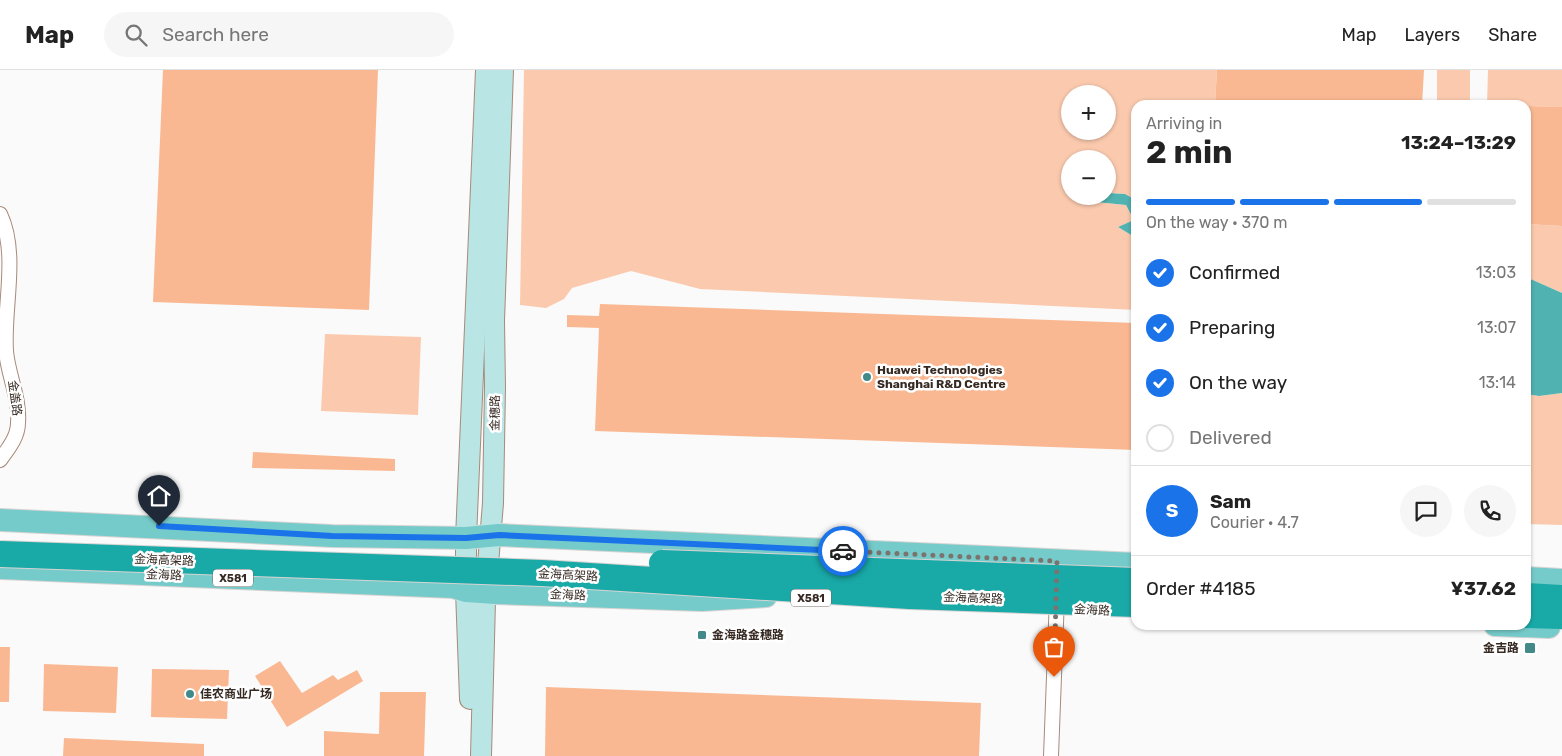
<!DOCTYPE html>
<meta charset="utf-8">
<style>
:root{--surface:#fff;--page:#f6f6f6;--text:#222;--muted:#767676;--line:#e0e0e0;--accent:#1a73e8}
body{margin:0;font-family:Rubik,"Noto Sans SC",sans-serif;background:var(--page);color:var(--text);height:100vh;display:flex;flex-direction:column;font-size:19px;white-space:nowrap}
*{box-sizing:border-box;margin:0}
p{font-size:16px;color:var(--muted)}
.icon{flex:none;width:28px;height:28px;fill:none;stroke:currentColor;stroke-width:2;stroke-linecap:round;stroke-linejoin:round}
.map{position:relative;flex:1;overflow:hidden}
.panel{position:absolute;left:1131px;top:30px;width:400px;height:530px;display:flex;flex-direction:column;background:var(--surface);border-radius:15px;box-shadow:0 1px 4px #0004}
.panel>*{flex:none}
.fabs{position:absolute;left:1061px;top:15px;display:grid;gap:10px}
.fabs a{display:grid;place-items:center;width:55px;height:55px;border-radius:50%;background:var(--surface);box-shadow:0 1px 4px #0004;font-size:25px}
.pin{position:absolute;display:grid;place-items:center;width:42px;height:42px;color:#fff;margin:-51px -21px;border-radius:50% 50% 50% 0;rotate:-45deg;box-shadow:0 0 5px #0007}
.pin .icon{rotate:45deg}
.courier{position:absolute;display:grid;place-items:center;width:50px;height:50px;margin:-25px;border:4px solid #1a73e8;border-radius:50%;background:#fff;color:#222;box-shadow:0 1px 6px #0007}
.headline em{font-style:normal;font-weight:700}
.headline div{display:flex;flex-direction:column-reverse}
.headline{display:flex;align-items:center;justify-content:space-between;height:85px;padding:0 15px}
h1{font-size:32px;font-weight:700;line-height:38px}
.bar{display:grid;grid-template-columns:repeat(4,1fr);gap:8px 5px;align-content:center;height:60px;padding:0 15px}
.bar i{height:6px;border-radius:4px;background:var(--line)}
.bar .selected{background:var(--accent)}
.bar p{grid-column:span 4}
.line{display:flex;align-items:center;gap:12px;padding:0 15px;border-top:1px solid var(--line)}
.line div{flex:1}
.round{display:grid;place-items:center;flex:none;width:52px;height:52px;border-radius:26px;background:var(--page)}
ol{padding:0 15px;list-style:none}
li{display:flex;align-items:center;gap:15px;height:55px}
li p{margin-inline-start:auto}
li .icon{padding:5px;border-radius:50%;background:var(--accent);color:#fff;stroke-width:4}
li:last-child{color:var(--muted)}
li i{width:28px;height:28px;border:2px solid var(--line);border-radius:50%}
header{display:flex;align-items:center;gap:30px;box-sizing:border-box;height:70px;padding:0 25px;background:var(--surface);border-bottom:1px solid var(--line)}
header strong{font-size:24px}
nav{display:flex;gap:28px;margin-inline-start:auto;font-size:18px}
.search{width:350px;height:45px;background:var(--page);display:flex;align-items:center;gap:12px;box-sizing:border-box;padding:0 18px;border-radius:28px;color:var(--muted);font-size:19px}
.map>svg:first-child{display:block}
.green{fill:#fbcaae;fill-rule:evenodd}
.water{fill:#50b3b1}
.building{fill:#fab892}
.lines{fill:none;stroke-linecap:round;stroke-linejoin:round}
.street-casing{stroke:#a78a79;stroke-width:16}
.secondary-casing{stroke:#a78a79;stroke-width:22}
.primary-casing{stroke:#d7d4d3;stroke-width:24}
.highway-casing{stroke:#d7d4d3;stroke-width:28}
.street{stroke:#fff;stroke-width:14}
.secondary{stroke:#bae5e5;stroke-width:20}
.primary{stroke:#75cbca;stroke-width:22}
.highway{stroke:#19a9a7;stroke-width:26}
.highway-bridge-casing{stroke:#d7d4d3;stroke-width:28;stroke-linecap:butt}
.highway-bridge{stroke:#19a9a7;stroke-width:26}
.done{stroke:#7b736e;stroke-width:5;stroke-dasharray:0 9}
.route{stroke:#1a73e8;stroke-width:6}
.poi-dot{fill:#428a89;stroke:#fff;stroke-width:2}
.labels{text-anchor:middle;stroke-width:5;stroke-linejoin:round;paint-order:stroke}
.shield{fill:#fff;stroke:#726a65;stroke-width:1}
.shield-label{font-size:11px;font-weight:bold;fill:#362a23}
.poi-label{font-size:12px;font-weight:bold;fill:#362a23;stroke:#fff;text-anchor:start}
.street-label{font-size:12px;fill:#362a23;stroke:#fff}
</style>
<header>
<strong>Map</strong>
<div class="search"><svg class="icon" aria-label="search" viewBox="0 0 24 24"><circle cx="10" cy="10" r="6"/><path d="M15 15l6 6"/></svg>Search here</div>
<nav><a>Map</a><a>Layers</a><a>Share</a></nav>
</header>
<div class="map">
<svg width="1562" height="686" viewBox="0 0 1562 686">
<rect width="100%" height="100%" fill="#fafafa"/>
<g class="green">
<path d="M524,0H1217L1215,35H1136V130L1125,124L1108,123V89H1070V126H1089L1086,131L1126,135L1135,150L1118,157L1136,168V240L700,219L631,201L572,218L564,229L546,238L520,235ZM1070,24H1108V61H1070Z"/>
<polygon points="1437,0 1470,0 1470,34 1437,33"/>
<polygon points="1488,0 1562,0 1562,37 1487,35"/>
<polygon points="1526,154 1562,156 1562,223 1526,207"/>
<polygon points="325,264 421,267 418,345 321,341"/>
<polygon points="1562,323 1562,455 1526,454 1526,324 1539,326"/>
</g>
<g class="water">
<polygon points="1108,123 1125,124 1136,130 1136,168 1118,157 1134,150 1126,135 1086,131 1089,126 1108,126"/>
<polygon points="1526,207 1562,223 1562,323 1539,326 1526,324"/>
</g>
<g class="building">
<polygon points="163,0 378,0 369,240 153,232"/>
<polygon points="1217,0 1424,0 1422,35 1215,35"/>
<polygon points="1526,36 1562,37 1562,156 1526,154"/>
<polygon points="600,234 1136,253 1136,380 595,361 599,258 567,257 567,245 599,246"/>
<polygon points="253,382 395,389 395,401 252,398"/>
<polygon points="0,577 10,577 9,632 0,632"/>
<polygon points="280,591 302,623 333,605 338,610 357,600 363,611 287,657 255,606"/>
<polygon points="44,594 118,597 116,643 43,641"/>
<polygon points="152,599 229,600 227,649 151,647"/>
<polygon points="546,617 981,633 979,686 545,686"/>
<polygon points="380,622 426,622 424,686 324,686 324,661 379,664"/>
<polygon points="64,668 204,674 204,686 63,686"/>
</g>
<g class="lines">
<defs>
<g id="street">
<path d="M0,144C19,184 3,238 6,281C8,305 20,328 18,353C18,367 8,379 0,390"/>
<polyline points="1051,686 1057,527"/>
</g>
<g id="secondary">
<polyline points="470,629 466,521 466,468 486,0"/>
<polyline points="481,686 485,531 493,433 495,317 494,251 503,0"/>
</g>
<g id="primary">
<polyline points="0,450 332,466 466,468 499,465 1136,494"/>
<polyline points="0,498 453,517 466,521 496,523 702,530 766,526"/>
<polyline points="1526,508 1562,510"/>
<polyline points="1495,555 1549,557"/>
</g>
<g id="highway">
<polyline points="1526,526 1562,528"/>
<polyline points="1526,545 1562,546"/>
</g>
</defs>
<use href="#street" class="street-casing"/>
<use href="#secondary" class="secondary-casing"/>
<use href="#primary" class="primary-casing"/>
<use href="#highway" class="highway-casing"/>
<use href="#street" class="street"/>
<use href="#secondary" class="secondary"/>
<use href="#primary" class="primary"/>
<use href="#highway" class="highway"/>
<defs>
<g id="highway-bridge">
<polyline points="0,484 542,503 909,526 1136,534"/>
<polyline points="662,493 1136,511"/>
</g>
</defs>
<use href="#highway-bridge" class="highway-bridge-casing"/>
<use href="#highway-bridge" class="highway-bridge"/>
</g>
<g class="lines">
<polyline class="done" points="843,481 1057,491 1054,607"/>
<polyline class="route" points="159,456 332,466 466,468 499,465 843,481"/>
</g>
<g class="poi-dot">
<circle cx="867" cy="307" r="5"/>
<rect x="697" y="560" width="10" height="10" rx="2.5"/>
<rect x="1524" y="572" width="12" height="12" rx="2.5"/>
<circle cx="190" cy="624" r="5"/>
</g>
<g class="labels">
<g class="shield">
<rect x="213" y="499.5" width="40" height="17" rx="4"/>
<rect x="791" y="519.5" width="40" height="17" rx="4"/>
</g>
<g class="shield-label">
<text x="233" y="512">X581</text>
<text x="811" y="532">X581</text>
</g>
<g class="poi-label">
<text x="877" y="304">Huawei Technologies<tspan x="877" dy="14">Shanghai R&amp;D Centre</tspan></text>
<text x="712" y="569">金海路金穗路</text>
<text x="1519" y="582" text-anchor="end">金吉路</text>
<text x="200" y="628">佳农商业广场</text>
</g>
<g class="street-label">
<text transform="translate(15 328) rotate(82)" y="4">金盖路</text>
<text transform="translate(495 343) rotate(-89)" y="4">金穗路</text>
<text transform="translate(164 490) rotate(2)" y="4">金海高架路</text>
<text transform="translate(164 505) rotate(2)" y="4">金海路</text>
<text transform="translate(568 505) rotate(3)" y="4">金海高架路</text>
<text transform="translate(568 525) rotate(2)" y="4">金海路</text>
<text transform="translate(973 528) rotate(2)" y="4">金海高架路</text>
<text transform="translate(1092 540) rotate(3)" y="4">金海路</text>
</g>
</g>
</svg>
<div class="fabs">
<a>+</a>
<a>−</a>
</div>
<div class="pin" style="left:1054px;top:607px;background:#ea580c"><svg class="icon" aria-label="bag" viewBox="0 0 24 24"><path d="M5 8h14l-1 12H6zM9 8a3 3 0 0 1 6 0"/></svg></div>
<div class="pin" style="left:159px;top:456px;background:#1f2937"><svg class="icon" aria-label="home" viewBox="0 0 24 24"><path d="M3 11l9-7 9 7M6 9v11h12V9"/></svg></div>
<div class="courier" style="left:843px;top:481px"><svg class="icon" aria-label="car" viewBox="0 0 24 24"><path d="M5 17H2v-5l4-1 3-4h7l3 4 3 1v5h-3M9 17h6M6 11h13"/><circle cx="7" cy="17" r="2"/><circle cx="17" cy="17" r="2"/></svg></div>
<section class="panel">
<div class="headline"><div><h1>2 min</h1><p>Arriving in</p></div><em>13:24–13:29</em></div>
<div class="bar"><i class="selected"></i><i class="selected"></i><i class="selected"></i><i></i><p>On the way · 370 m</p></div>
<ol>
<li><svg class="icon" aria-label="check" viewBox="0 0 24 24"><path d="M5 12l5 5 9-10"/></svg>Confirmed<p>13:03</p></li>
<li><svg class="icon" aria-label="check" viewBox="0 0 24 24"><path d="M5 12l5 5 9-10"/></svg>Preparing<p>13:07</p></li>
<li><svg class="icon" aria-label="check" viewBox="0 0 24 24"><path d="M5 12l5 5 9-10"/></svg>On the way<p>13:14</p></li>
<li><i></i>Delivered</li>
</ol>
<div class="line" style="height:90px"><b class="round" style="background:var(--accent);color:#fff">S</b><div><b>Sam</b><p>Courier · 4.7</p></div><a class="round"><svg class="icon" aria-label="chat" viewBox="0 0 24 24"><path d="M4 5h16v11H9l-5 4z"/></svg></a><a class="round"><svg class="icon" aria-label="phone" viewBox="0 0 24 24"><path d="M5 4h4l2 5-3 2q2 4 5 5l2-3 5 2v4C11 20 4 13 5 4z"/></svg></a></div>
<div class="line" style="height:65px"><div>Order #4185</div><b>¥37.62</b></div>
</section>
</div>
